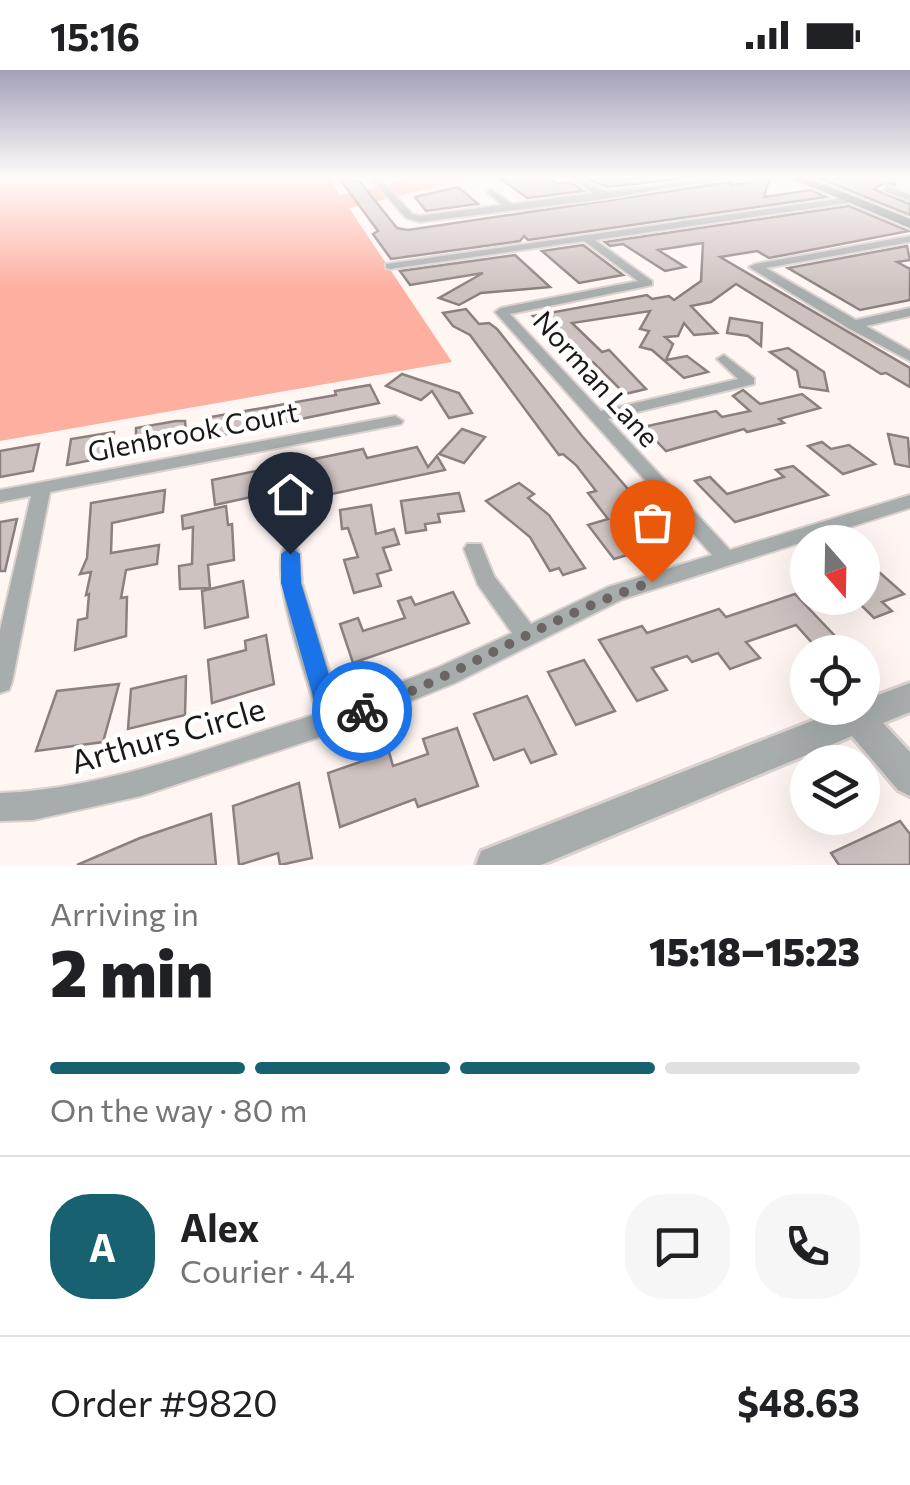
<!DOCTYPE html>
<meta charset="utf-8">
<style>
:root{--surface:#fff;--page:#f6f6f6;--text:#202124;--muted:#757577;--line:#e0e0e0;--accent:#186170}
body{margin:0;font-family:Commissioner,sans-serif;background:var(--page);color:var(--text);height:100vh;display:flex;flex-direction:column;font-size:38px;white-space:nowrap}
*{box-sizing:border-box;margin:0}
p{font-size:32px;color:var(--muted)}
.icon{flex:none;width:55px;height:55px;fill:none;stroke:currentColor;stroke-width:2;stroke-linecap:round;stroke-linejoin:round}
.map{position:relative;height:795px;overflow:hidden}
.sheet{display:flex;flex-direction:column;background:var(--surface);flex:1}
.sheet>*{flex:none}
.needle{width:65px;rotate:160deg}
.tools{position:absolute;left:790px;top:455px;display:grid;gap:20px}
.tools a{display:grid;place-items:center;width:90px;height:90px;border-radius:50%;background:var(--surface);box-shadow:0 10px 40px #0002;font-size:50px}
.pin{position:absolute;display:grid;place-items:center;width:85px;height:85px;color:#fff;margin:-102px -42px;border-radius:50% 50% 50% 0;rotate:-45deg;box-shadow:0 0 10px #0007}
.pin .icon{rotate:45deg}
.courier{position:absolute;display:grid;place-items:center;width:100px;height:100px;margin:-50px;border:8px solid #1a73e8;border-radius:50%;background:#fff;color:#222;box-shadow:0 2px 12px #0007}
.summary em{font-style:normal;font-weight:800}
.summary div{display:flex;flex-direction:column-reverse}
.summary{display:flex;align-items:center;justify-content:space-between;height:170px;padding:0 50px}
h1{font-size:65px;font-weight:800;line-height:75px}
.bar{display:grid;grid-template-columns:repeat(4,1fr);gap:15px 10px;align-content:center;height:120px;padding:0 50px}
.bar i{height:12px;border-radius:8px;background:var(--line)}
.bar .on{background:var(--accent)}
.bar p{grid-column:span 4}
.line{display:flex;align-items:center;gap:25px;padding:0 50px;border-top:2px solid var(--line)}
.line div{flex:1}
.round{display:grid;place-items:center;flex:none;width:105px;height:105px;border-radius:40px;background:var(--page)}
.status{display:flex;justify-content:space-between;align-items:center;height:70px;padding:0 50px;background:var(--surface);direction:ltr}
.status svg{height:28px;fill:currentColor}
.map>svg:first-child{display:block}
.green{fill:#fdafa0}
.building{fill:#cdc2c0;stroke:#8b807e;stroke-width:2.5}
.lines{fill:none;stroke-linecap:round;stroke-linejoin:round}
.minor-casing{stroke:#dbd2d0;stroke-width:4}
.tertiary-casing{stroke:#dbd2d0;stroke-width:6}
.secondary-casing{stroke:#dbd2d0;stroke-width:5}
.minor{fill:#a7acad;fill-rule:evenodd}
.tertiary{fill:#a7acad;fill-rule:evenodd}
.secondary{fill:#808789;fill-rule:evenodd}
.route{fill:#1a73e8}
.done{stroke:#6b6564;stroke-width:10;stroke-dasharray:0 18}
.labels{text-anchor:middle;stroke-width:9;stroke-linejoin:round;paint-order:stroke}
.street-label{font-size:28px;fill:#1b1716;stroke:#fff}
.near-street-label{font-size:32px;fill:#1b1716;stroke:#fff}
</style>
<div class="status"><b>15:16</b><svg viewBox="0 0 49 12"><path d="M0 12V9h3v3zM5 12V6h3v6zM10 12V3h3v9zM15 12V0h3v12zM26 1h20v11H26zM47 4h2v5h-2z"/></svg></div>
<div class="map">
<svg width="910" height="795" viewBox="0 0 910 795">
<rect width="100%" height="100%" fill="#fff6f4"/>
<polygon class="green" points="0,108 328,108 340,125 418,108 474,108 349,138 452,292 0,371"/>
<g class="building">
<polygon points="339,108 360,112 397,158 408,160 731,112 731,115 753,112 754,108 769,110 764,127 811,120 826,127 528,170 524,166 520,171 391,189 373,164 378,161"/>
<polygon points="500,108 548,108 557,114 570,112 583,121 527,128"/>
<polygon points="602,108 686,108 608,117 589,110"/>
<polygon points="819,108 895,108 895,115 886,112 874,119 910,134 910,145"/>
<polygon points="458,117 478,134 426,141 415,127"/>
<polygon points="849,136 909,161 769,188 757,181 720,187 910,298 910,317 886,303 881,304 736,214 711,232 691,236 717,263 694,265 684,253 678,266 665,267 673,274 666,290 687,286 708,302 684,308 652,280 640,277 649,261 640,259 650,241 572,253 602,282 609,280 646,319 625,324 593,292 585,293 533,246 647,225 652,229 669,226 674,230 701,211 703,173 658,180 685,197 665,201 623,174 610,176 605,172"/>
<polygon points="583,175 623,205 579,213 542,181"/>
<polygon points="907,176 910,190 897,192 910,199 910,230 860,240 788,198"/>
<polygon points="515,185 550,217 481,223 459,235 439,228 483,203 410,215 400,201"/>
<polygon points="466,239 479,254 489,253 497,259 582,366 673,471 614,489 588,455 608,449 588,423 596,421 576,395 563,384 559,385 470,265 453,256 443,243"/>
<polygon points="730,248 762,253 761,276 748,266 727,263"/>
<polygon points="788,278 824,302 828,321 800,317 797,301 770,282"/>
<polygon points="402,304 459,323 472,343 449,348 432,321 421,330 386,316"/>
<polygon points="370,315 379,333 208,368 205,348 336,325 335,321"/>
<polygon points="743,320 760,334 802,324 820,338 779,349 784,353 747,362 744,359 666,381 643,357 716,341 722,347 750,341 733,326"/>
<polygon points="176,351 185,351 187,371 136,381 136,358"/>
<polygon points="462,359 485,367 464,393 439,384"/>
<polygon points="114,362 112,386 67,395 71,369"/>
<polygon points="888,364 908,368 910,397 895,394"/>
<polygon points="822,372 831,379 849,375 875,394 843,404 808,376"/>
<polygon points="39,374 33,401 0,407 0,381"/>
<polygon points="417,377 428,397 437,386 445,400 327,425 326,419 291,426 269,427 269,423 215,435 212,410 363,379 367,388"/>
<polygon points="793,396 828,425 735,452 695,411 710,407 727,424 784,407 776,400"/>
<polygon points="519,413 534,424 528,428 549,445 585,498 563,505 559,498 550,501 530,467 486,431"/>
<polygon points="165,420 163,442 112,453 111,483 159,475 157,494 126,500 121,528 127,527 126,566 75,580 78,550 87,548 89,524 86,525 91,502 80,504 87,488 91,433"/>
<polygon points="459,423 464,441 438,444 440,452 425,454 426,460 406,463 401,431"/>
<polygon points="371,435 376,464 394,459 399,474 383,478 391,500 377,504 381,516 354,523 344,490 358,487 348,458 342,459 340,440"/>
<polygon points="226,436 228,455 232,454 234,490 208,495 210,518 180,519 179,496 192,494 193,457 183,459 182,446"/>
<polygon points="17,449 5,501 0,501 0,452"/>
<polygon points="862,487 904,524 882,532 892,541 874,548 854,528 862,528"/>
<polygon points="243,511 248,547 205,558 202,521"/>
<polygon points="453,522 469,553 353,593 340,554 358,548 363,561 405,548 398,531 411,527 415,535"/>
<polygon points="795,524 836,567 814,575 796,555 746,572 760,588 730,599 718,583 692,592 687,586 652,598 667,620 637,631 599,570 642,556 647,563 719,539 726,547"/>
<polygon points="266,565 274,614 212,633 208,590 246,580 245,571"/>
<polygon points="584,590 615,641 576,655 548,602"/>
<polygon points="186,606 185,645 128,659 131,619"/>
<polygon points="119,614 103,672 36,681 57,621"/>
<polygon points="527,626 556,684 531,693 524,679 494,690 474,644"/>
<polygon points="457,658 478,716 418,737 415,729 340,757 328,703 389,682 393,696 428,684 423,669"/>
<polygon points="299,713 312,788 280,795 278,783 239,795 233,736"/>
<polygon points="211,744 216,795 77,795 140,768"/>
<polygon points="900,751 910,764 910,795 839,795 831,783"/>
</g>
<g class="lines">
<defs>
<g id="minor">
<path d="M371,108H380L412,144L420,146L502,135L487,122L491,119L512,134L593,123L571,108C586,108 594,121 608,121C649,121 689,108 730,108L604,129L420,152L406,148Z"/>
<polygon points="887,116 910,125 910,131 884,121"/>
<path d="M851,127L854,128V132L595,170L652,211V215L510,244L601,341L738,309L717,289L724,285L754,308V314L608,349L730,480L910,425V438L623,529L455,613L332,663L141,726L33,750L0,751V723C104,720 218,674 317,644C307,608 271,510 283,479L290,476L297,479L300,484L302,513L340,636L439,597L512,563L478,515L464,479L467,474H481L494,506L531,554L608,517L712,485L495,242L501,238L638,211L584,171L390,199L386,198V194Z"/>
<polygon points="910,166 910,172 766,198 856,250 910,238 910,246 866,256 910,281 910,291 848,258 749,197 755,194"/>
<polygon points="395,346 403,351 401,354 50,422 12,612 9,620 0,623 0,560 31,426 0,432 0,420"/>
</g>
<polygon id="tertiary" points="910,613 910,642 883,653 910,682 910,726 898,720 852,666 541,795 476,795 481,781 845,638 862,638 862,631"/>
<polygon id="secondary" points="791,108 808,108 910,149 910,158"/>
</defs>
<use href="#minor" class="minor-casing"/>
<use href="#tertiary" class="tertiary-casing"/>
<use href="#secondary" class="secondary-casing"/>
<use href="#minor" class="minor"/>
<use href="#tertiary" class="tertiary"/>
<use href="#secondary" class="secondary"/>
</g>
<linearGradient id="sky" x2="0" y2="1"><stop stop-color="#a4a0b8"/><stop offset="0.49" stop-color="#fffbfa"/><stop offset="1" stop-color="#fffbfa" stop-opacity="0"/></linearGradient>
<rect width="910" height="219" fill="url(#sky)"/>
<polygon class="route" points="290,477 300,484 301,513 339,638 362,630 370,633 374,641 370,648 332,662 323,659 320,651 281,513 281,484"/>
<g class="lines">
<path class="done" d="M362,641C462,605 551,545 652,512"/>
</g>
<g class="labels">
<g class="street-label">
<text transform="translate(596 309) rotate(48)" y="10">Norman Lane</text>
<text transform="translate(193 362) rotate(-11)" y="10">Glenbrook Court</text>
</g>
<g class="near-street-label">
<text transform="translate(168 666) rotate(-16)" y="11">Arthurs Circle</text>
</g>
</g>
</svg>
<div class="tools">
<a><svg class="needle" viewBox="-14 -14 28 28"><path d="M0-13l5 13h-10z" fill="#e53935"/><path d="M0 13l5-13h-10z" fill="#757577"/></svg></a>
<a><svg class="icon" aria-label="locate" viewBox="0 0 24 24"><circle cx="12" cy="12" r="6"/><path d="M12 2v4M12 18v4M2 12h4M18 12h4"/></svg></a>
<a><svg class="icon" aria-label="layers" viewBox="0 0 24 24"><path d="M12 4l9 5-9 5-9-5zM3 14l9 5 9-5"/></svg></a>
</div>
<div class="pin" style="left:652px;top:512px;background:#ea580c"><svg class="icon" aria-label="bag" viewBox="0 0 24 24"><path d="M5 8h14l-1 12H6zM9 8a3 3 0 0 1 6 0"/></svg></div>
<div class="pin" style="left:290px;top:484px;background:#1f2937"><svg class="icon" aria-label="home" viewBox="0 0 24 24"><path d="M3 11l9-7 9 7M6 9v11h12V9"/></svg></div>
<div class="courier" style="left:362px;top:641px"><svg class="icon" aria-label="bike" viewBox="0 0 24 24"><circle cx="6" cy="16" r="4"/><circle cx="18" cy="16" r="4"/><path d="M6 16l4-8h5l3 8M10 8l3 8H6M13 5h3"/></svg></div>
</div>
<section class="sheet">
<div class="summary"><div><h1>2 min</h1><p>Arriving in</p></div><em>15:18–15:23</em></div>
<div class="bar"><i class="on"></i><i class="on"></i><i class="on"></i><i></i><p>On the way · 80 m</p></div>
<div class="line" style="height:180px"><b class="round" style="background:var(--accent);color:#fff">A</b><div><b>Alex</b><p>Courier · 4.4</p></div><a class="round"><svg class="icon" aria-label="chat" viewBox="0 0 24 24"><path d="M4 5h16v11H9l-5 4z"/></svg></a><a class="round"><svg class="icon" aria-label="phone" viewBox="0 0 24 24"><path d="M5 4h4l2 5-3 2q2 4 5 5l2-3 5 2v4C11 20 4 13 5 4z"/></svg></a></div>
<div class="line" style="height:130px"><div>Order #9820</div><b>$48.63</b></div>
</section>
